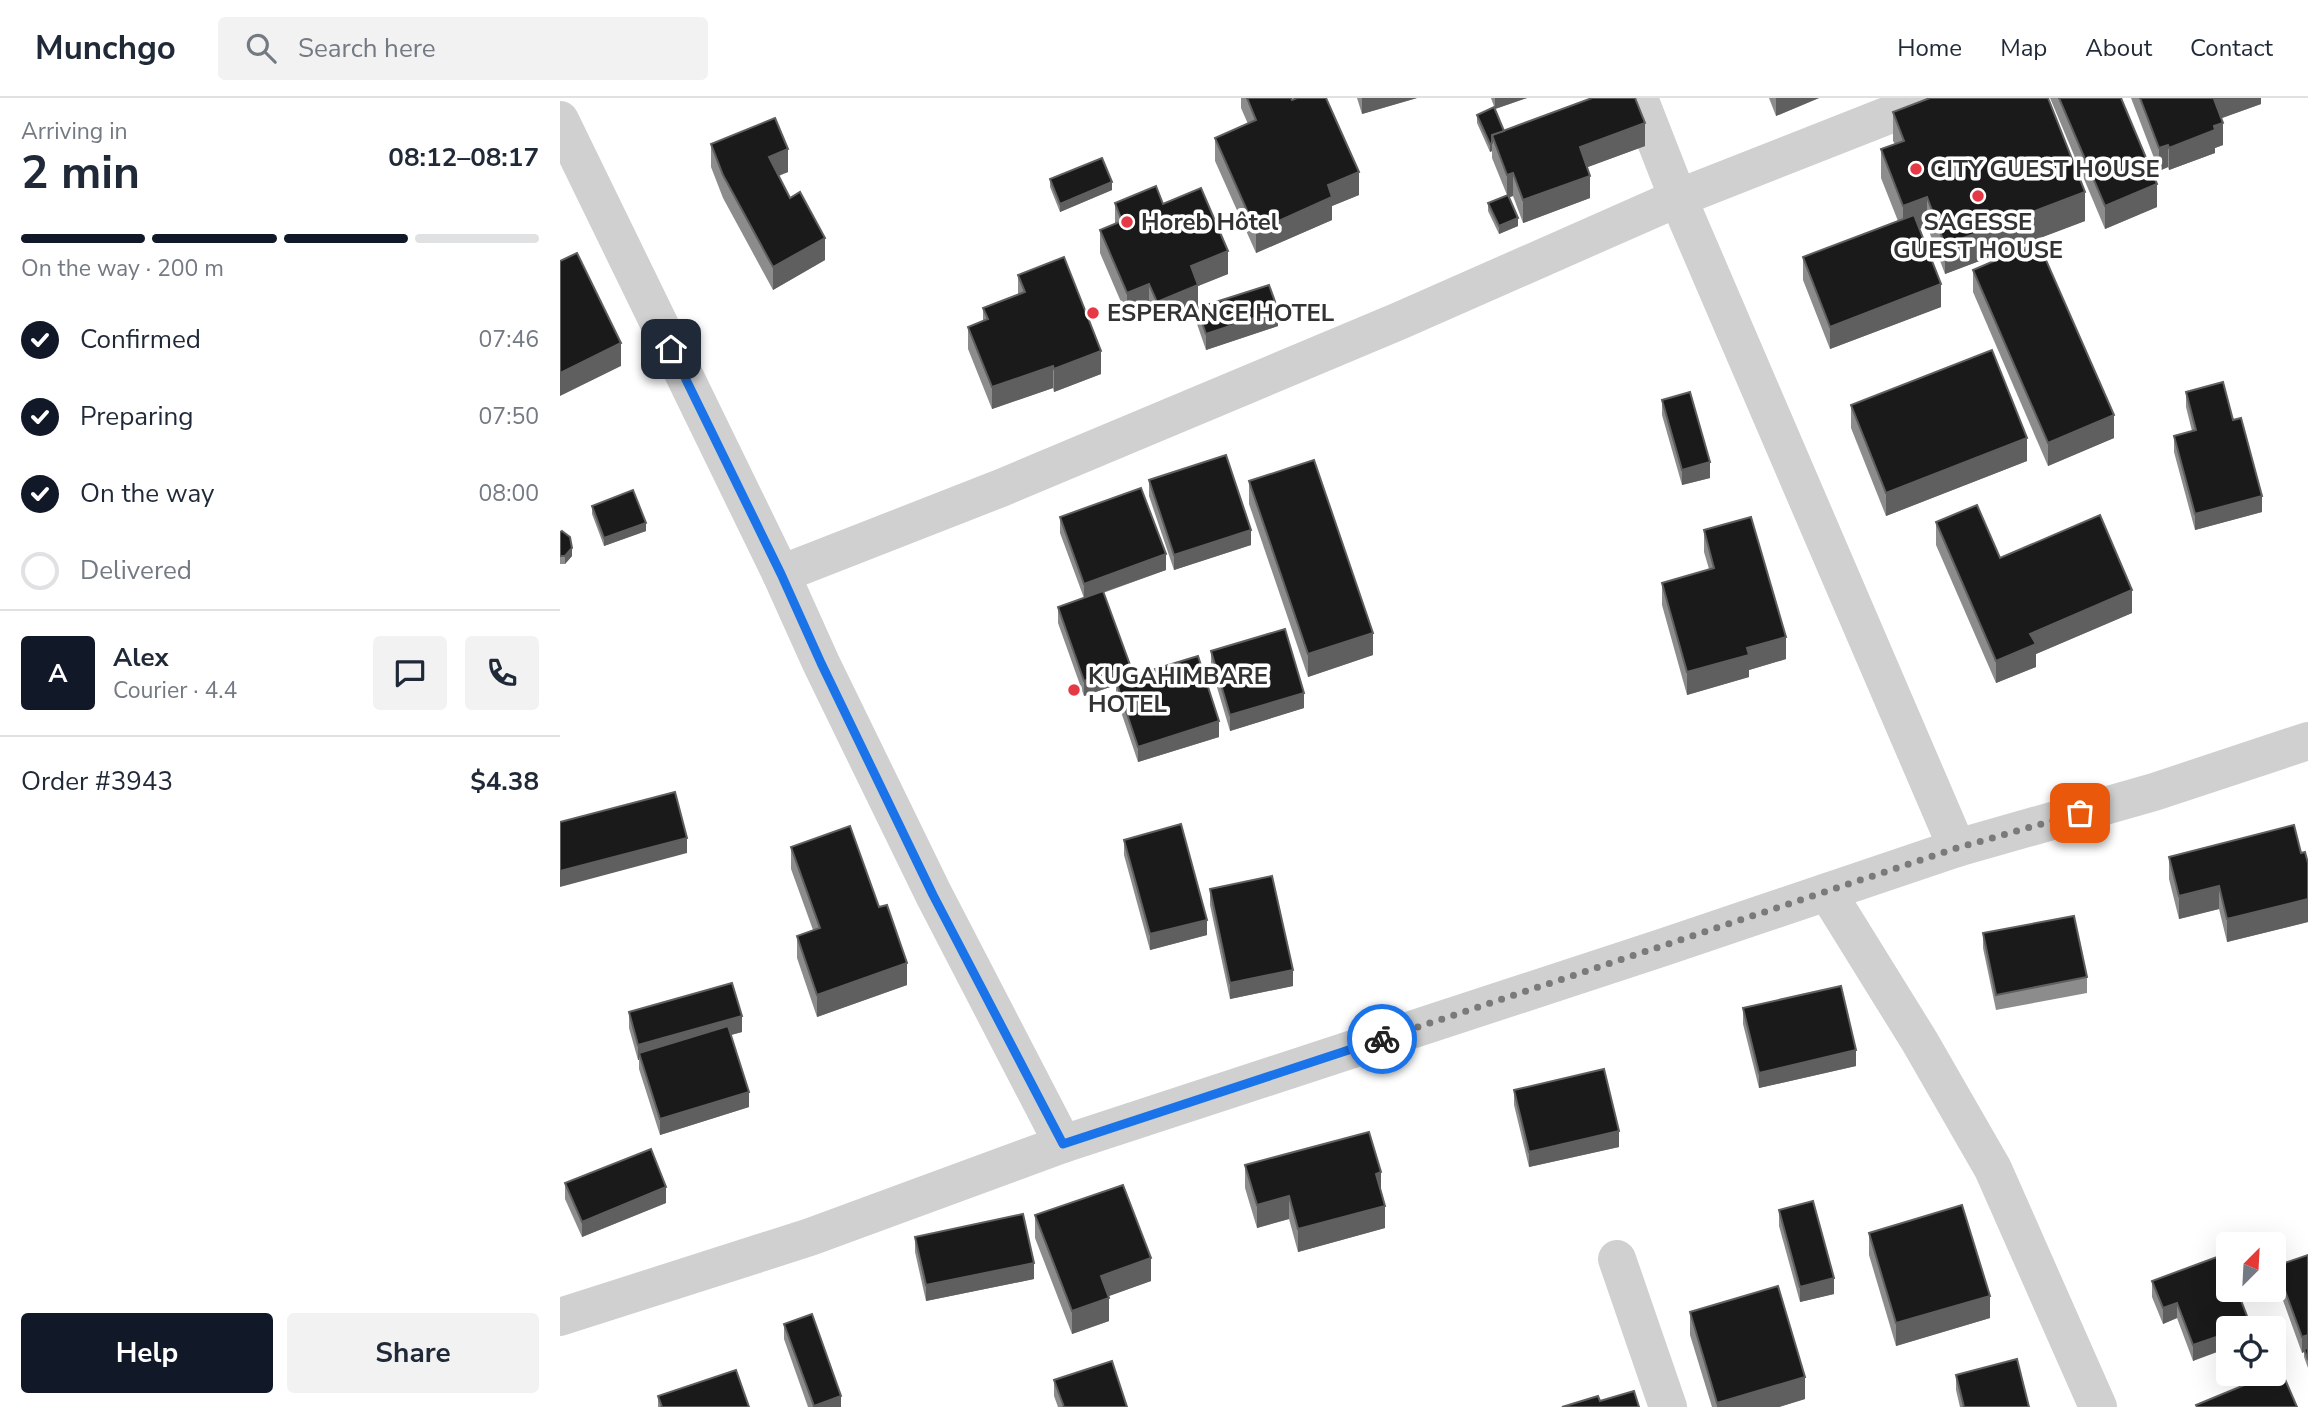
<!DOCTYPE html>
<meta charset="utf-8">
<style>
:root{--surface:#fff;--page:#f2f2f3;--text:#1f2937;--muted:#747a83;--line:#e0e1e3;--accent:#111827}
body{margin:0;font-family:"Nunito Sans",sans-serif;background:var(--page);color:var(--text);height:100vh;display:flex;flex-direction:column;font-size:26px;white-space:nowrap}
*{box-sizing:border-box;margin:0}
p{font-size:23px;color:var(--muted)}
.icon{flex:none;width:38px;height:38px;fill:none;stroke:currentColor;stroke-width:2;stroke-linecap:round;stroke-linejoin:round}
.map{position:relative;flex:1;overflow:hidden}
.details{display:flex;flex-direction:column;background:var(--surface);width:560px}
.details>*{flex:none}
.needle{width:46px;rotate:24deg}
.controls{position:absolute;left:1656px;top:1134px;display:grid;gap:14px}
.controls a{display:grid;place-items:center;width:70px;height:70px;border-radius:7px;background:var(--surface);box-shadow:0 7px 28px #0002;font-size:35px}
.pin{position:absolute;display:grid;place-items:center;width:60px;height:60px;color:#fff;margin:-30px;border-radius:14px;box-shadow:0 4px 10px #0006}
.courier{position:absolute;display:grid;place-items:center;width:70px;height:70px;margin:-35px;border:5px solid #1a73e8;border-radius:50%;background:#fff;color:#222;box-shadow:0 2px 9px #0007}
.summary em{font-style:normal;font-weight:700}
.summary div{display:flex;flex-direction:column-reverse}
.summary{display:flex;align-items:center;justify-content:space-between;height:119px;padding:0 21px}
h1{font-size:46px;font-weight:700;line-height:52px}
.bar{display:grid;grid-template-columns:repeat(4,1fr);gap:10px 7px;align-content:center;height:84px;padding:0 21px}
.bar i{height:9px;border-radius:5px;background:var(--line)}
.bar .active{background:var(--accent)}
.bar p{grid-column:span 4}
.line{display:flex;align-items:center;gap:18px;padding:0 21px;border-top:2px solid var(--line)}
.line div{flex:1}
.round{display:grid;place-items:center;flex:none;width:74px;height:74px;border-radius:7px;background:var(--page)}
ol{padding:0 21px;list-style:none}
li{display:flex;align-items:center;gap:21px;height:77px}
li p{margin-inline-start:auto}
li .icon{padding:7px;border-radius:50%;background:var(--accent);color:#fff;stroke-width:4}
li:last-child{color:var(--muted)}
li i{width:38px;height:38px;border:4px solid var(--line);border-radius:50%}
.button{display:flex;gap:14px;margin-top:auto;padding:14px 21px}
.button a{flex:1;height:80px;border-radius:7px;background:var(--accent);color:#fff;font-size:28px;font-weight:700;line-height:80px;text-align:center}
.button a+a{background:var(--page);color:var(--text)}
header{display:flex;align-items:center;gap:42px;box-sizing:border-box;height:98px;padding:0 35px;background:var(--surface);border-bottom:2px solid var(--line)}
header strong{font-size:33px}
nav{display:flex;gap:38px;margin-inline-start:auto;font-size:24px}
.search{width:490px;height:63px;background:var(--page);display:flex;align-items:center;gap:18px;box-sizing:border-box;padding:0 24px;border-radius:7px;color:var(--muted);font-size:26px}
main{display:flex;flex:1;min-height:0}
.map>svg:first-child{display:block}
.lines{fill:none;stroke-linecap:round;stroke-linejoin:round}
.minor{stroke:#d0d0d0;stroke-width:38}
.wall{fill:#8c8c8c}
.shaded-wall{fill:#5f5f5f}
.building{fill:#1a1a1a;stroke:#5f5f5f;stroke-width:2}
.done{stroke:#7a7a7a;stroke-width:7;stroke-dasharray:0 12.6}
.route{stroke:#1a73e8;stroke-width:9}
.poi-dot{fill:#e63946;stroke:#fff;stroke-width:2.5}
.labels{text-anchor:middle;stroke-width:7;stroke-linejoin:round;paint-order:stroke}
.poi-label{font-size:24px;font-weight:bold;fill:#333;stroke:#fff;text-anchor:start}
</style>
<header>
<strong>Munchgo</strong>
<div class="search"><svg class="icon" aria-label="search" viewBox="0 0 24 24"><circle cx="10" cy="10" r="6"/><path d="M15 15l6 6"/></svg>Search here</div>
<nav><a>Home</a><a>Map</a><a>About</a><a>Contact</a></nav>
</header>
<main>
<section class="details">
<div class="summary"><div><h1>2 min</h1><p>Arriving in</p></div><em>08:12–08:17</em></div>
<div class="bar"><i class="active"></i><i class="active"></i><i class="active"></i><i></i><p>On the way · 200 m</p></div>
<ol>
<li><svg class="icon" aria-label="check" viewBox="0 0 24 24"><path d="M5 12l5 5 9-10"/></svg>Confirmed<p>07:46</p></li>
<li><svg class="icon" aria-label="check" viewBox="0 0 24 24"><path d="M5 12l5 5 9-10"/></svg>Preparing<p>07:50</p></li>
<li><svg class="icon" aria-label="check" viewBox="0 0 24 24"><path d="M5 12l5 5 9-10"/></svg>On the way<p>08:00</p></li>
<li><i></i>Delivered</li>
</ol>
<div class="line" style="height:126px"><b class="round" style="background:var(--accent);color:#fff">A</b><div><b>Alex</b><p>Courier · 4.4</p></div><a class="round"><svg class="icon" aria-label="chat" viewBox="0 0 24 24"><path d="M4 5h16v11H9l-5 4z"/></svg></a><a class="round"><svg class="icon" aria-label="phone" viewBox="0 0 24 24"><path d="M5 4h4l2 5-3 2q2 4 5 5l2-3 5 2v4C11 20 4 13 5 4z"/></svg></a></div>
<div class="line" style="height:91px"><div>Order #3943</div><b>$4.38</b></div>
<div class="button"><a>Help</a><a>Share</a></div>
</section>
<div class="map">
<svg width="1748" height="1309" viewBox="0 0 1748 1309">
<rect width="100%" height="100%" fill="#fff"/>
<g class="lines">
<g class="minor">
<polyline points="1079,0 1118,100 1397,750"/>
<polyline points="0,22 221,476 261,565 374,797 503,1046"/>
<polyline points="221,476 441,390 839,223 1118,100 1372,0"/>
<polyline points="1267,794 1360,944 1433,1071 1538,1309"/>
<polyline points="1057,1161 1108,1309"/>
<polyline points="0,1219 250,1139 503,1046 1104,849 1397,750 1594,694 1748,643"/>
</g>
</g>
<g class="wall">
<polygon points="681,0 731,0 799,97 772,108 772,122 696,155 655,63 655,40 688,26 681,10"/>
<polygon points="797,0 857,0 802,16"/>
<polygon points="931,0 967,0 935,11"/>
<polygon points="1209,0 1259,0 1216,18"/>
<polygon points="1490,0 1561,0 1597,109 1545,131"/>
<polygon points="1571,0 1701,0 1701,6 1661,20 1663,47 1655,50 1655,55 1609,72 1608,69 1599,73"/>
<polygon points="1333,14 1525,123 1385,176 1367,128 1359,131 1381,209 1270,251 1243,182 1243,159 1338,123 1321,80 1321,51 1335,46 1333,43"/>
<polygon points="917,17 944,33 1085,48 1027,69 1030,100 963,125 953,98 949,99 958,128 939,136 928,113 928,105 947,97 932,60 932,53 930,54 917,25"/>
<polygon points="151,46 228,74 219,78 230,100 265,162 213,192 163,100 151,69"/>
<polygon points="490,81 552,92 500,114 490,89"/>
<polygon points="555,105 603,106 668,176 638,188 638,209 597,226 589,208 567,218 540,155 540,132 555,126"/>
<polygon points="1413,172 1554,340 1488,368 1413,194"/>
<polygon points="458,177 541,276 494,294 493,290 432,311 408,251 408,229 423,223 423,210 458,197"/>
<polygon points="637,210 718,228 646,252 637,226"/>
<polygon points="1626,294 1673,322 1702,414 1635,432 1614,354 1614,338 1632,333 1626,309"/>
<polygon points="1102,302 1150,380 1122,387 1102,317"/>
<polygon points="1291,307 1467,363 1326,418 1291,330"/>
<polygon points="589,382 691,447 614,472 589,398"/>
<polygon points="689,383 813,557 748,579 689,406"/>
<polygon points="32,408 86,433 44,448 32,416"/>
<polygon points="500,419 606,472 543,495 570,579 659,639 578,664 556,599 556,587 524,598 498,525 498,509 524,500 500,435"/>
<polygon points="1376,424 1440,460 1572,515 1476,556 1476,569 1436,585 1376,447"/>
<polygon points="1144,432 1226,561 1189,572 1189,579 1127,597 1102,507 1102,485 1149,471 1144,454"/>
<polygon points="0,434 12,458 5,466 0,466"/>
<polygon points="651,553 744,610 670,633 651,569"/>
<polygon points="564,742 647,837 590,852 564,757"/>
<polygon points="231,749 319,809 347,887 257,919 237,860 237,838 253,832 231,771"/>
<polygon points="1741,755 1748,765 1748,824 1667,844 1659,811 1619,821 1609,781 1609,759"/>
<polygon points="650,791 733,888 670,901 650,807"/>
<polygon points="1423,835 1527,879 1527,895 1436,912 1423,850"/>
<polygon points="1183,910 1296,968 1199,990 1183,926"/>
<polygon points="69,914 182,934 171,937 189,1009 100,1037 79,971 79,962 78,962 69,930"/>
<polygon points="954,992 1059,1049 969,1069 954,1007"/>
<polygon points="685,1067 821,1093 825,1130 738,1154 729,1121 697,1130 685,1090"/>
<polygon points="5,1085 106,1105 22,1139 5,1101"/>
<polygon points="1219,1112 1274,1196 1240,1204 1219,1128"/>
<polygon points="475,1117 591,1183 548,1198 549,1223 512,1236 475,1140"/>
<polygon points="1309,1135 1430,1220 1336,1248 1309,1157"/>
<polygon points="355,1139 474,1181 366,1203 355,1154"/>
<polygon points="1748,1157 1748,1270 1744,1259 1744,1254 1742,1255 1716,1183 1716,1168"/>
<polygon points="1592,1183 1698,1192 1698,1194 1681,1201 1690,1230 1633,1263 1617,1220 1603,1226 1592,1199"/>
<polygon points="1130,1214 1245,1301 1219,1309 1152,1309 1130,1237"/>
<polygon points="224,1226 281,1309 248,1309 224,1241"/>
<polygon points="1396,1277 1469,1309 1400,1309 1396,1292"/>
<polygon points="494,1282 567,1309 498,1309 494,1298"/>
<polygon points="98,1298 189,1309 98,1309"/>
</g>
<g class="shaded-wall">
<polygon points="802,0 857,0 802,16"/>
<polygon points="935,0 967,0 935,11"/>
<polygon points="1216,0 1259,0 1216,18"/>
<polygon points="1655,0 1701,0 1701,6 1654,23 1654,1"/>
<polygon points="1085,25 1085,48 1020,72 1020,49"/>
<polygon points="1663,25 1663,47 1655,50 1655,55 1609,72 1609,50"/>
<polygon points="932,45 932,53 930,54 930,46"/>
<polygon points="1608,47 1608,69 1599,73 1599,50"/>
<polygon points="228,51 228,74 209,81 209,59"/>
<polygon points="799,74 799,97 772,108 772,122 696,155 696,133 768,87"/>
<polygon points="953,75 953,98 947,100 947,77"/>
<polygon points="1030,78 1030,100 963,125 963,102"/>
<polygon points="552,84 552,92 500,114 500,106"/>
<polygon points="1597,86 1597,109 1545,131 1545,108"/>
<polygon points="1525,94 1525,123 1385,176 1385,147"/>
<polygon points="1367,99 1367,128 1343,137 1343,108"/>
<polygon points="958,120 958,128 939,136 939,128"/>
<polygon points="265,140 265,162 213,192 213,169"/>
<polygon points="668,153 668,176 638,188 638,209 597,226 597,204 631,168"/>
<polygon points="589,186 589,208 567,218 567,195"/>
<polygon points="1381,186 1381,209 1270,251 1270,229"/>
<polygon points="718,212 718,228 646,252 646,236"/>
<polygon points="61,245 61,268 0,298 0,275"/>
<polygon points="541,253 541,276 494,294 494,271"/>
<polygon points="493,268 493,290 432,311 432,289"/>
<polygon points="1554,317 1554,340 1488,368 1488,345"/>
<polygon points="1467,340 1467,363 1326,418 1326,395"/>
<polygon points="1150,364 1150,380 1122,387 1122,372"/>
<polygon points="1702,398 1702,414 1635,432 1635,416"/>
<polygon points="86,425 86,433 44,448 44,440"/>
<polygon points="691,432 691,447 614,472 614,457"/>
<polygon points="12,450 12,458 5,466 5,458"/>
<polygon points="606,456 606,472 524,501 524,486"/>
<polygon points="1572,492 1572,515 1476,556 1476,569 1436,585 1436,563 1470,536"/>
<polygon points="813,535 813,557 748,579 748,556"/>
<polygon points="1226,539 1226,561 1189,572 1189,579 1127,597 1127,574 1187,550"/>
<polygon points="570,567 570,582 556,583 556,587 524,598 524,583"/>
<polygon points="744,595 744,610 670,633 670,617"/>
<polygon points="659,623 659,639 578,664 578,649"/>
<polygon points="127,740 127,755 0,789 0,773"/>
<polygon points="1659,788 1659,811 1619,821 1619,798"/>
<polygon points="1748,801 1748,824 1667,844 1667,821"/>
<polygon points="647,822 647,837 590,852 590,836"/>
<polygon points="347,865 347,887 257,919 257,897"/>
<polygon points="733,872 733,888 670,901 670,885"/>
<polygon points="182,918 182,934 81,961 79,955 79,962 78,962 78,947"/>
<polygon points="1296,952 1296,968 1199,990 1199,975"/>
<polygon points="189,994 189,1009 100,1037 100,1021"/>
<polygon points="1059,1033 1059,1049 969,1069 969,1054"/>
<polygon points="821,1074 821,1097 816,1076"/>
<polygon points="106,1089 106,1105 22,1139 22,1124"/>
<polygon points="729,1098 729,1121 697,1130 697,1107"/>
<polygon points="825,1108 825,1130 738,1154 738,1131"/>
<polygon points="591,1160 591,1183 541,1201 541,1178"/>
<polygon points="474,1165 474,1181 366,1203 366,1187"/>
<polygon points="1274,1180 1274,1196 1240,1204 1240,1189"/>
<polygon points="1676,1192 1698,1192 1698,1194 1676,1203"/>
<polygon points="1430,1198 1430,1220 1336,1248 1336,1225"/>
<polygon points="549,1200 549,1223 512,1236 512,1213"/>
<polygon points="1617,1205 1617,1220 1603,1226 1603,1210"/>
<polygon points="1690,1226 1690,1230 1679,1230"/>
<polygon points="1668,1235 1668,1250 1633,1263 1633,1247"/>
<polygon points="1748,1237 1748,1253 1744,1251 1744,1254 1742,1255 1742,1239"/>
<polygon points="1245,1279 1245,1301 1219,1309 1157,1309 1157,1305"/>
<polygon points="281,1298 281,1309 254,1309 254,1308"/>
</g>
<g class="building">
<polygon points="687,0 731,0 732,2 737,0 766,0 799,74 768,87 772,99 696,133 655,40 696,22"/>
<polygon points="1032,0 1075,0 1085,25 1020,49 1030,78 963,102 953,75 947,77 932,37"/>
<polygon points="1370,0 1488,0 1525,94 1385,147 1367,99 1343,108 1321,51 1344,43 1333,14"/>
<polygon points="1499,0 1561,0 1597,86 1545,108"/>
<polygon points="1580,0 1655,0 1654,1 1663,25 1654,28 1655,32 1609,50 1608,47 1599,50"/>
<polygon points="934,9 944,33 932,37 932,45 930,46 917,17"/>
<polygon points="215,20 228,51 209,59 230,100 240,94 265,140 213,169 163,77 151,46"/>
<polygon points="542,60 552,84 500,106 490,81"/>
<polygon points="596,88 603,106 641,90 668,153 631,168 638,187 597,204 589,186 567,195 540,132 562,123 555,105"/>
<polygon points="948,97 958,120 939,128 928,105"/>
<polygon points="1354,117 1381,186 1270,229 1243,159"/>
<polygon points="1478,144 1554,317 1488,345 1413,172"/>
<polygon points="17,155 61,245 0,275 0,163"/>
<polygon points="504,159 541,253 494,271 493,268 432,289 408,229 428,221 423,210 465,194 458,177"/>
<polygon points="709,187 718,212 646,236 637,210"/>
<polygon points="1432,252 1467,340 1326,395 1291,307"/>
<polygon points="1663,284 1673,322 1681,320 1702,398 1635,416 1614,338 1636,332 1626,294"/>
<polygon points="1130,294 1150,364 1122,372 1102,302"/>
<polygon points="666,357 691,432 614,457 589,382"/>
<polygon points="754,362 813,535 748,556 689,383"/>
<polygon points="581,390 606,456 524,486 500,419"/>
<polygon points="73,392 86,425 44,440 32,408"/>
<polygon points="1417,407 1440,460 1540,417 1572,492 1470,536 1476,546 1436,563 1376,424"/>
<polygon points="1191,419 1226,539 1187,550 1189,557 1127,574 1102,485 1154,470 1144,432"/>
<polygon points="2,433 10,439 12,450 5,458 0,458 0,434"/>
<polygon points="543,493 570,567 524,583 498,509"/>
<polygon points="725,531 744,595 670,617 651,553"/>
<polygon points="638,558 659,623 578,649 556,583"/>
<polygon points="115,694 127,740 0,773 0,724"/>
<polygon points="621,726 647,822 590,836 564,742"/>
<polygon points="1734,727 1741,755 1745,754 1748,765 1748,801 1667,821 1659,788 1619,798 1609,759"/>
<polygon points="290,728 319,809 327,807 347,865 257,897 237,838 260,830 231,749"/>
<polygon points="712,778 733,872 670,885 650,791"/>
<polygon points="1514,818 1527,879 1436,897 1423,835"/>
<polygon points="172,885 182,918 78,947 69,914"/>
<polygon points="1281,888 1296,952 1199,975 1183,910"/>
<polygon points="168,928 189,994 100,1021 79,955"/>
<polygon points="1044,971 1059,1033 969,1054 954,992"/>
<polygon points="809,1034 821,1074 816,1076 825,1108 738,1131 729,1098 697,1107 685,1067"/>
<polygon points="91,1051 106,1089 22,1124 5,1085"/>
<polygon points="563,1087 591,1160 541,1178 549,1200 512,1213 475,1117"/>
<polygon points="1253,1103 1274,1180 1240,1189 1219,1112"/>
<polygon points="1402,1107 1430,1198 1336,1225 1309,1135"/>
<polygon points="463,1116 474,1165 366,1187 355,1139"/>
<polygon points="1668,1155 1668,1192 1677,1192 1690,1226 1679,1230 1668,1230 1668,1235 1633,1247 1617,1205 1603,1210 1592,1183"/>
<polygon points="1748,1157 1748,1237 1742,1239 1716,1168"/>
<polygon points="1218,1188 1245,1279 1157,1305 1130,1214"/>
<polygon points="252,1216 281,1298 254,1308 224,1226"/>
<polygon points="1748,1250 1748,1262 1744,1251"/>
<polygon points="1457,1261 1469,1309 1404,1309 1396,1277"/>
<polygon points="552,1263 567,1309 504,1309 494,1282"/>
<polygon points="176,1272 189,1309 102,1309 98,1298"/>
<polygon points="1721,1272 1737,1309 1637,1309 1636,1307 1711,1276 1713,1276 1713,1275"/>
<polygon points="1074,1293 1079,1309 1002,1309 1038,1298 1040,1303"/>
</g>
<g class="lines">
<polyline class="done" points="822,941 1397,750 1520,715"/>
<polyline class="route" points="111,251 221,476 261,565 373,797 503,1046 822,941"/>
</g>
<g class="poi-dot">
<circle cx="1356" cy="71" r="7"/>
<circle cx="1418" cy="98" r="7"/>
<circle cx="567" cy="124" r="7"/>
<circle cx="533" cy="215" r="7"/>
<circle cx="514" cy="592" r="7"/>
</g>
<g class="labels">
<g class="poi-label">
<text x="1370" y="79">CITY GUEST HOUSE</text>
<text x="581" y="132">Horeb Hôtel</text>
<text x="1418" y="132" text-anchor="middle">SAGESSE<tspan x="1418" dy="28">GUEST HOUSE</tspan></text>
<text x="547" y="223">ESPERANCE HOTEL</text>
<text x="528" y="586">KUGAHIMBARE<tspan x="528" dy="28">HOTEL</tspan></text>
</g>
</g>
</svg>
<div class="controls">
<a><svg class="needle" viewBox="-14 -14 28 28"><path d="M0-13l5 13h-10z" fill="#e53935"/><path d="M0 13l5-13h-10z" fill="#747a83"/></svg></a>
<a><svg class="icon" aria-label="locate" viewBox="0 0 24 24"><circle cx="12" cy="12" r="6"/><path d="M12 2v4M12 18v4M2 12h4M18 12h4"/></svg></a>
</div>
<div class="pin" style="left:1520px;top:715px;background:#ea580c"><svg class="icon" aria-label="bag" viewBox="0 0 24 24"><path d="M5 8h14l-1 12H6zM9 8a3 3 0 0 1 6 0"/></svg></div>
<div class="pin" style="left:111px;top:251px;background:#1f2937"><svg class="icon" aria-label="home" viewBox="0 0 24 24"><path d="M3 11l9-7 9 7M6 9v11h12V9"/></svg></div>
<div class="courier" style="left:822px;top:941px"><svg class="icon" aria-label="bike" viewBox="0 0 24 24"><circle cx="6" cy="16" r="4"/><circle cx="18" cy="16" r="4"/><path d="M6 16l4-8h5l3 8M10 8l3 8H6M13 5h3"/></svg></div>
</div>
</main>
